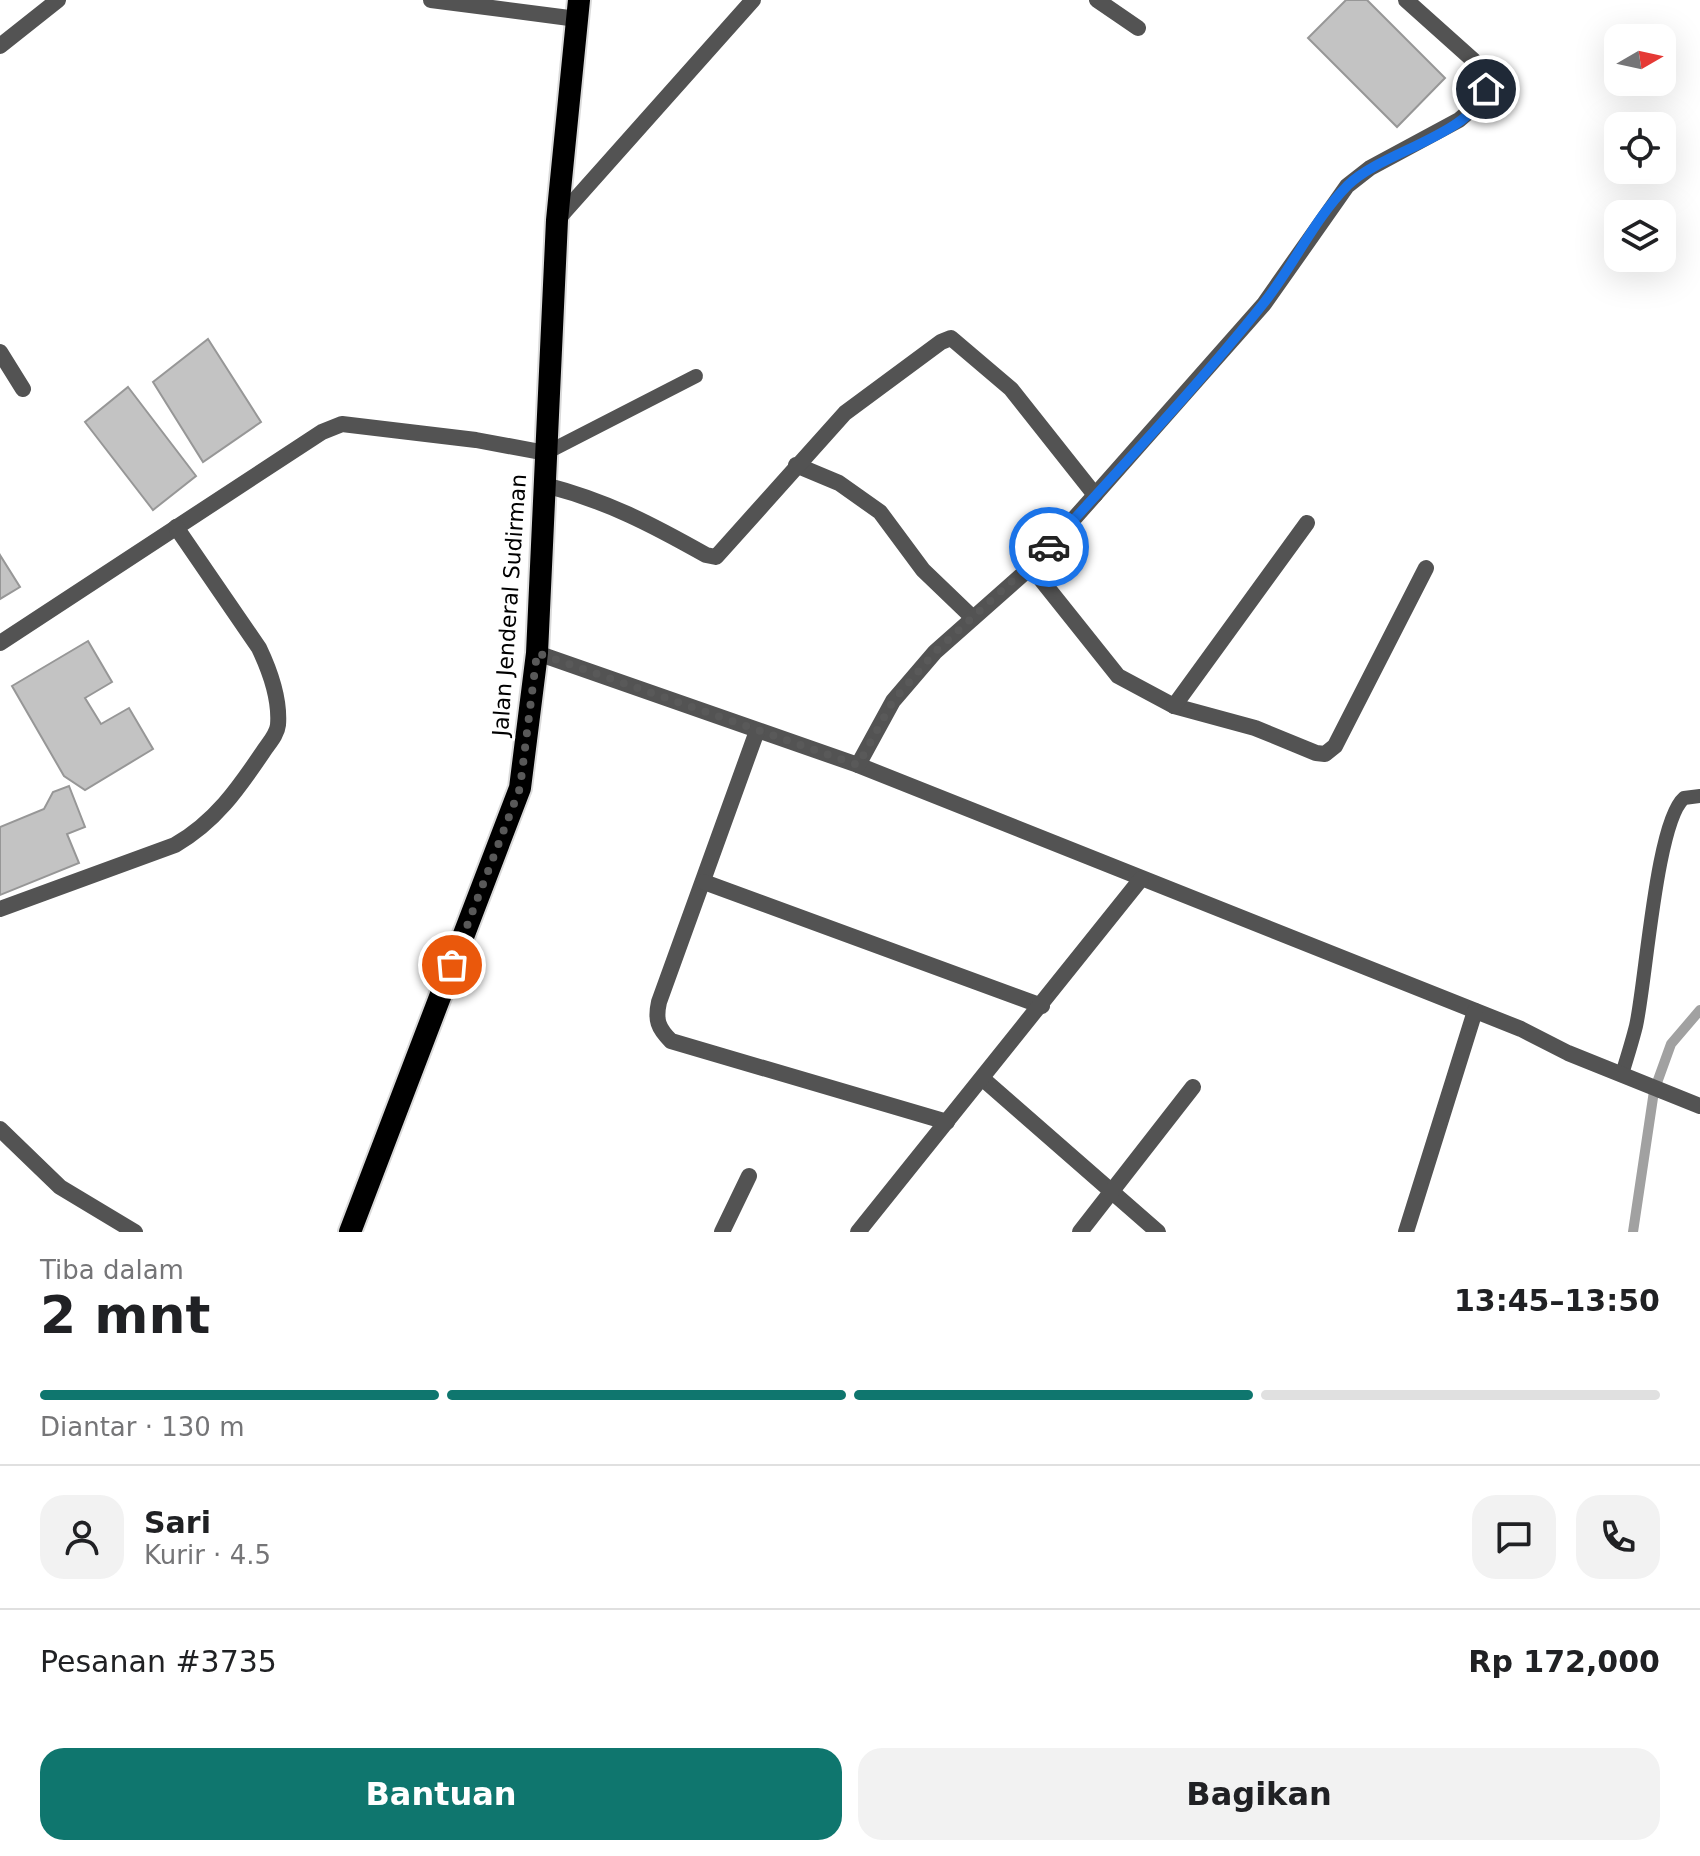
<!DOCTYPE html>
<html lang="id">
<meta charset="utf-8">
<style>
:root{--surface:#fff;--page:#f2f2f2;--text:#202124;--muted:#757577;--line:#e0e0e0;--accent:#0f766e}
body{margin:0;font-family:"DejaVu Sans",sans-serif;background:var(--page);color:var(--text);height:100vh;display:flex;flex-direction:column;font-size:30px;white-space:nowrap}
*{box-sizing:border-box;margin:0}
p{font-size:26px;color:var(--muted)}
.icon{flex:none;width:44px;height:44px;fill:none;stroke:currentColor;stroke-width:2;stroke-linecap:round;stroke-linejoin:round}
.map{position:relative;height:1232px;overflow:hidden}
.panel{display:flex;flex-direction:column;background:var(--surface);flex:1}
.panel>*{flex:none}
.needle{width:52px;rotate:81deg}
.controls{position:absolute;left:1604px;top:24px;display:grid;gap:16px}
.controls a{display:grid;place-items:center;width:72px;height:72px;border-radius:16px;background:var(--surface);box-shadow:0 8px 32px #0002;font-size:40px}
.pin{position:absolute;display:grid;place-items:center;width:68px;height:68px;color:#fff;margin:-34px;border:4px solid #fff;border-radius:50%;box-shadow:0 2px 8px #0007}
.courier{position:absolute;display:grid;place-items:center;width:80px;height:80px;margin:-40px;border:6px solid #1a73e8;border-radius:50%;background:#fff;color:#222;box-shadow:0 2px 10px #0007}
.overview em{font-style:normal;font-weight:800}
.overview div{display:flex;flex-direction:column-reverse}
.overview{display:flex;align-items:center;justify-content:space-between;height:136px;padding:0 40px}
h1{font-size:52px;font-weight:800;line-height:60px}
.bar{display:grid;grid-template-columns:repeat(4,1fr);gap:12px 8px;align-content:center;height:96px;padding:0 40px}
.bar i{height:10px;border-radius:6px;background:var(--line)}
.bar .on{background:var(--accent)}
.bar p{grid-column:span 4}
.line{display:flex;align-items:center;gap:20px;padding:0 40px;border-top:2px solid var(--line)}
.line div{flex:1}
.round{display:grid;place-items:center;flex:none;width:84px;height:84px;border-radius:24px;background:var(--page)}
.button{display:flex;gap:16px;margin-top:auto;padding:16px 40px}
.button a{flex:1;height:92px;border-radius:24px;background:var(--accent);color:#fff;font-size:32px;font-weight:800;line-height:92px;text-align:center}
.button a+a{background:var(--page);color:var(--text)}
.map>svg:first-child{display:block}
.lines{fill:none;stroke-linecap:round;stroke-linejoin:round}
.stream{stroke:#a1a1a1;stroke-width:10}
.building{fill:#c3c3c3;stroke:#979797;stroke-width:2}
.trunk-casing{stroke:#dbdbdb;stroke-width:26}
.service{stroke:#535353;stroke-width:14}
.minor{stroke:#535353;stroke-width:16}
.trunk{stroke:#000;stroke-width:22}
.done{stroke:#595959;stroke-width:8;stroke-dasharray:0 14.4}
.route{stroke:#1a73e8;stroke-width:10}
.labels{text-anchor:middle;stroke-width:6;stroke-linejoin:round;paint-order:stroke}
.street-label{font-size:22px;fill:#000;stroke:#fff}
</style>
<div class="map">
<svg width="1700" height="1232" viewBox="0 0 1700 1232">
<rect width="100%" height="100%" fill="#fff"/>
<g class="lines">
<polyline class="stream" points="1633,1232 1654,1091 1671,1044 1700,1010"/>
</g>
<g class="building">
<polygon points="1346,0 1367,0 1445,78 1397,127 1308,38"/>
<polygon points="208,339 261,422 203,462 153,382"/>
<polygon points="128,387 196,476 153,510 85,422"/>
<polygon points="0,555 20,587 0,599"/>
<polygon points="88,641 112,682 85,698 101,724 129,708 153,749 85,790 64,776 12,686"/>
<polygon points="69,786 85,827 67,834 79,863 0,895 0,827 44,809 53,792"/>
</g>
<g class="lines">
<defs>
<polyline id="trunk" points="350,1232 520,788 537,653 557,220 579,0"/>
</defs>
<use href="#trunk" class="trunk-casing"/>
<g class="service">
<polyline points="546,453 696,376"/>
<path d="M1622,1074C1627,1058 1632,1042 1636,1026C1646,982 1656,822 1684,798L1700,796"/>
</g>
<g class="minor">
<polyline points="431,0 577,19"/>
<polyline points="1097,0 1138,28"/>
<polyline points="0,46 58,0"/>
<polyline points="557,220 753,0"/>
<polyline points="0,352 23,389"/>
<polyline points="796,465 839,483 880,512 923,570 973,618"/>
<path d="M545,485C607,501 651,524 706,555L716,557L845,413L941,342L951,338L1011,389L1095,495"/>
<polyline points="1031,567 1118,676 1174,706 1255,728 1316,753 1325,754 1335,746 1426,568"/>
<polyline points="0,643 322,432 342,424 476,440 546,453"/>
<polyline points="537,653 858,765 1521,1029 1568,1053 1700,1106"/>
<polyline points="1174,706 1307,523"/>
<path d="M757,731L659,1002C655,1020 658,1028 671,1041L947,1122"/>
<polyline points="858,765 893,701 935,652 1031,567 1095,495 1264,304 1347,186 1370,168 1459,120 1480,102 1486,89 1484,75 1473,60 1406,0"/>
<polyline points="704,882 1042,1006"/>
<path d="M0,909L175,845C215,822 238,789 263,752C268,744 277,735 278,725C280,700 270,671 259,648L176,527"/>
<polyline points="983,1079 1158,1232"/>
<polyline points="0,1129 60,1187 135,1232"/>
<polyline points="722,1232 749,1176"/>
<polyline points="858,1232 1141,879"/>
<polyline points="1080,1232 1193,1087"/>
<polyline points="1406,1232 1475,1011"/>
</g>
<use href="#trunk" class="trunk"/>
</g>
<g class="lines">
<polyline class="done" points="452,965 520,788 537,653 858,765 893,701 935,652 1049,547"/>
<path class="route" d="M1049,547C1121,467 1196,388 1263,304C1293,267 1314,219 1348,185C1381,152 1472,135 1486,89"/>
</g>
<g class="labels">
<g class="street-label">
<text transform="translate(509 605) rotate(-86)" y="8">Jalan Jenderal Sudirman</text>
</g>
</g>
</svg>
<div class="controls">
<a><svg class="needle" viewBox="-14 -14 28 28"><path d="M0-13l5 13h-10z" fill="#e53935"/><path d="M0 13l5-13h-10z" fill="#757577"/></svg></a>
<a><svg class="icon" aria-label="locate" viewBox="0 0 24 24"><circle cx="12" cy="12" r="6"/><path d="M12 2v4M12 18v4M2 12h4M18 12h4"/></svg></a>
<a><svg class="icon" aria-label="layers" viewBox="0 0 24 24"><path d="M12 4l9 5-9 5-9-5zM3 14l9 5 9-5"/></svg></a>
</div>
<div class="pin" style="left:452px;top:965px;background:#ea580c"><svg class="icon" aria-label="bag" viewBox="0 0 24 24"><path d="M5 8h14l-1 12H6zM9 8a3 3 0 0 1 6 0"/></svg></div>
<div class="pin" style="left:1486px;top:89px;background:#1f2937"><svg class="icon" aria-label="home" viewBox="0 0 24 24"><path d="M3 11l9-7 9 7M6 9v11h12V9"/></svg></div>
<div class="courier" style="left:1049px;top:547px"><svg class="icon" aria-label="car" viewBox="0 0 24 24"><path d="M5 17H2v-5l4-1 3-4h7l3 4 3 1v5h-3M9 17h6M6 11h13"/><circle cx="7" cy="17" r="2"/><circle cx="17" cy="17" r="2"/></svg></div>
</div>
<section class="panel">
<div class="overview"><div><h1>2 mnt</h1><p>Tiba dalam</p></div><em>13:45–13:50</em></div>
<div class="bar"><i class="on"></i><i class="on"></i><i class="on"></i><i></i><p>Diantar · 130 m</p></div>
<div class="line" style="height:144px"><a class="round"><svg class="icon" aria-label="person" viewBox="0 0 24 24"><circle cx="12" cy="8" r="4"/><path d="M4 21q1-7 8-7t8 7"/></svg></a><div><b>Sari</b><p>Kurir · 4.5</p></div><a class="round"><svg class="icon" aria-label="chat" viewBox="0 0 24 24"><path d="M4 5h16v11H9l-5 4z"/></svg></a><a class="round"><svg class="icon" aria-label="phone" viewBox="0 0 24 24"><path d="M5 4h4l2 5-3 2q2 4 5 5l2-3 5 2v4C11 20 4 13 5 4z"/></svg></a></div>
<div class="line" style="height:104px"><div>Pesanan #3735</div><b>Rp 172,000</b></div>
<div class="button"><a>Bantuan</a><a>Bagikan</a></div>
</section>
